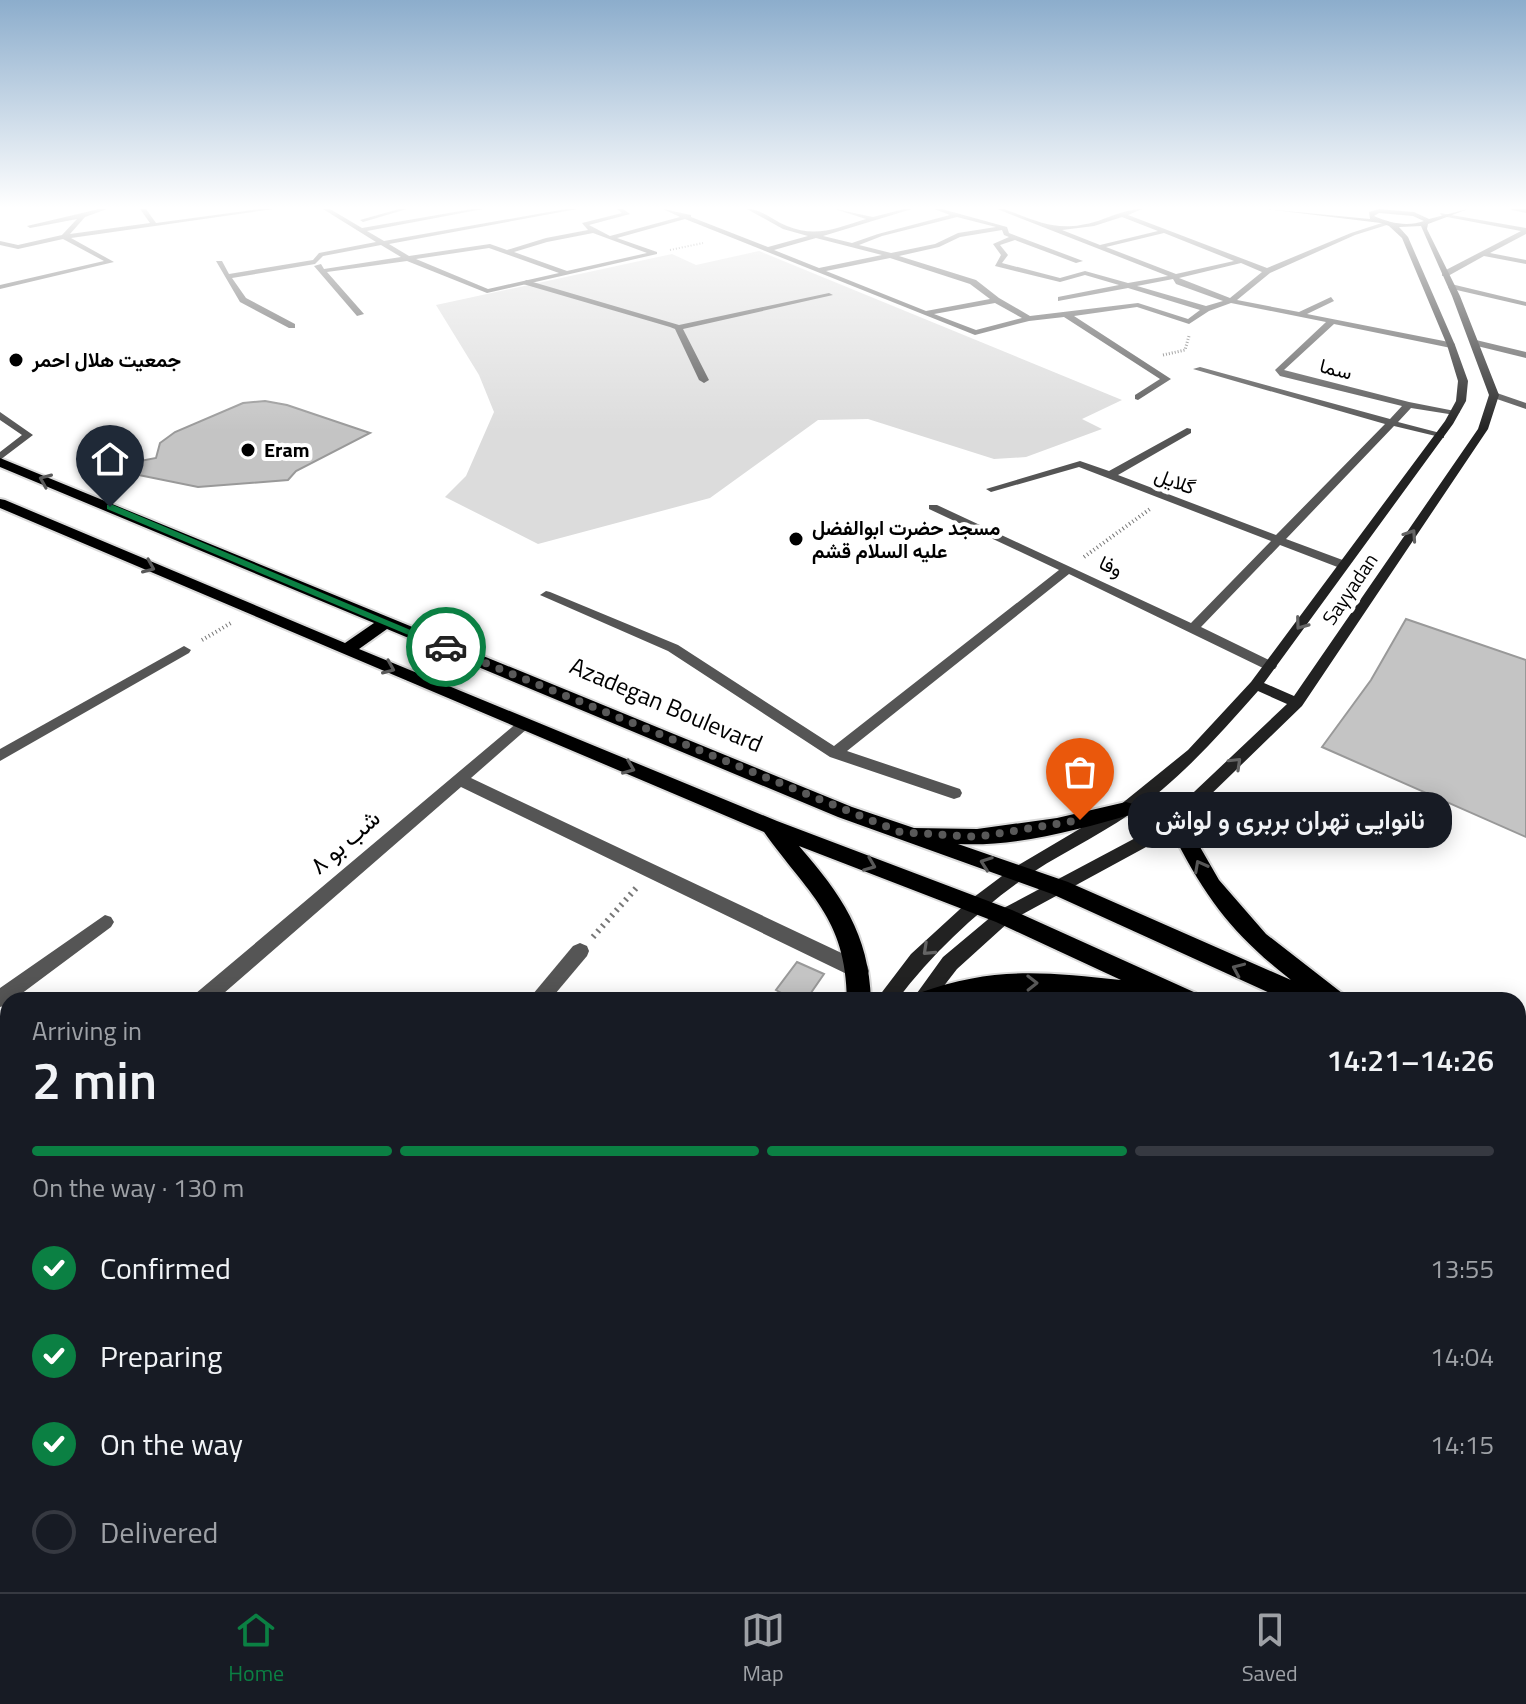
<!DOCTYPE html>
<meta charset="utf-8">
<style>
:root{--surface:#171b24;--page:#242831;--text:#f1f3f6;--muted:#9ea1a6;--line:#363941;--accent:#0b8043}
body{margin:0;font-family:"Titillium Web",Vazirmatn,sans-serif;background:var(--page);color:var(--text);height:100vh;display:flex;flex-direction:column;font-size:30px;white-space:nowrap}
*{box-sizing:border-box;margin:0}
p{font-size:26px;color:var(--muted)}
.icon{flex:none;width:44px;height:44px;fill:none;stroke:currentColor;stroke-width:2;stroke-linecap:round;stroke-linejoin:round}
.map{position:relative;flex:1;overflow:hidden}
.drawer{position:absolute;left:0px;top:992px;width:1526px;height:600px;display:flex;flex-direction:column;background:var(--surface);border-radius:24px 24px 0 0;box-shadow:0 4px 20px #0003}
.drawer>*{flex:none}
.pin{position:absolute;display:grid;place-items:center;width:68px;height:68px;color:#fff;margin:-82px -34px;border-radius:50% 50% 50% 0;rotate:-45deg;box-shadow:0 0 8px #0007}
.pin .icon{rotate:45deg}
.courier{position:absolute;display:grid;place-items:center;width:80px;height:80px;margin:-40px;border:6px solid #0b8043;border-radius:50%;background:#fff;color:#222;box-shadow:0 2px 10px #0007}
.bubble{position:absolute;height:56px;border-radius:24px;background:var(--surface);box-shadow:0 4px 20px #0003;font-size:26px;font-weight:600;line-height:56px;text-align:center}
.headline em{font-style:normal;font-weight:600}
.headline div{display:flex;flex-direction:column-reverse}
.headline{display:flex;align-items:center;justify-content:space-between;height:136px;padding:0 32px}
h1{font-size:52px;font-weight:600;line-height:60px}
.bar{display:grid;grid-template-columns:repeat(4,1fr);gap:12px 8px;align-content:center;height:96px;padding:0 32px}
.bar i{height:10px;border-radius:6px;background:var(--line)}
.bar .current{background:var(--accent)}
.bar p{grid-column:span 4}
ol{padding:0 32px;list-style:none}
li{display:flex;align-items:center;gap:24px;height:88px}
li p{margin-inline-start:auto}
li .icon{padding:8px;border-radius:50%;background:var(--accent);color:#fff;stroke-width:4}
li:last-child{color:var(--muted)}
li i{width:44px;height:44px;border:4px solid var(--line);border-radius:50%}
.tabs{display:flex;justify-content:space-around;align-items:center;height:112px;border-top:2px solid var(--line);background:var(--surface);font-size:22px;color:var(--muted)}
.tabs a{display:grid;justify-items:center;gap:4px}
.tabs .current{color:var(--accent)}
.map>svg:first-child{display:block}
.green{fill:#dcdcdc}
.building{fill:#c4c4c4;stroke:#999;stroke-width:2}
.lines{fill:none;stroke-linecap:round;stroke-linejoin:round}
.primary-casing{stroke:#dbdbdb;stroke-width:4}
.path-far3{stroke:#777;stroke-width:2;stroke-dasharray:1 2;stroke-linecap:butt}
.path-far2{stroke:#777;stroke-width:3;stroke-dasharray:1 2;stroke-linecap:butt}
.path-far1{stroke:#777;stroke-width:4;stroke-dasharray:1 3;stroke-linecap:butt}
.path{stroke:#777;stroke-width:6;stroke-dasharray:2 5;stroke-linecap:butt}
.service{fill:#555;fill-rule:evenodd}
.minor{fill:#555;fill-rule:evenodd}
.secondary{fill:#222;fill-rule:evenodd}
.primary{fill:#000;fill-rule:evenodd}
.oneway{stroke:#595959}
.oneway2{stroke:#646464}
.route{fill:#0b8043}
.done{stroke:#595959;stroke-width:8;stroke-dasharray:0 14.4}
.poi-dot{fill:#000;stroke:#fff;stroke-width:3}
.labels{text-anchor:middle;stroke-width:8;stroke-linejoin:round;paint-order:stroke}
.far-poi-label{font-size:20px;font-weight:bold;fill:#000;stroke:#fff;text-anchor:start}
.far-street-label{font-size:20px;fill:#000;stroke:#fff}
.street-label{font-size:24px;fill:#000;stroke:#fff}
</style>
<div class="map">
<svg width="1526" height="1592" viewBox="0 0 1526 1592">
<rect width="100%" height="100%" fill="#fff"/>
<polygon class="green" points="759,251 1122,400 1082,419 1102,429 1026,457 994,459 868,419 818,420 710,498 538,544 445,497 466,476 494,412 479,375 436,305 672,254 696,265"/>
<g class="building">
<polygon points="265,401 287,405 370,433 296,471 288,480 198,487 104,468 156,458 160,443 175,432 243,403"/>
<polygon points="1406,619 1526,660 1526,837 1322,747 1371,680"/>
<polygon points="797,962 824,974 806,1000 794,1000 776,990"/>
</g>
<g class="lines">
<defs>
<g id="primary">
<path d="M0,458L852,807L914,828L977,829L1057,818L1126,802L1133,804L1136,809L1133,814C1078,830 1015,847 958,844L1068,882L1291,980C1235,936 1209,903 1176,840L1186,798H1200L1203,803L1196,840L1219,880L1266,934L1342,993L1345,1000H1285L1052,894L838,817L387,629L359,649L777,821L1012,910L1196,993L1199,1000H1112L1040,992L979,995L963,1000H916L919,993C994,966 1044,972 1121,980L996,922L799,846C841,894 869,934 871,1000H847C846,917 808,894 764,832L0,508V499L5,500L345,643L374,623L0,467Z"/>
<polygon points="1518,1079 1526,1082 1526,1107 1518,1104"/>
<polygon points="1518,1136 1526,1139 1526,1166 1518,1163"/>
</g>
</defs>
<use href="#primary" class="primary-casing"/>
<polyline class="path-far3" points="670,250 703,243"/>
<polyline class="path-far2" points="1163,355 1185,350 1189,336"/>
<g class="path-far1">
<polyline points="1084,557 1150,509"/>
<polyline points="202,640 231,623"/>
</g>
<polyline class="path" points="593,937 637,887"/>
<g class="service">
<polygon points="526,280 679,325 829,293 833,295 683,329 709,380 704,383 699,380 675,329 670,327 523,284"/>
<polygon points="0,412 33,435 0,460 0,452 22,435 0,420"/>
</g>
<g class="minor">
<polygon points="99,209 107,209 85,217 70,234 150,223 140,209 146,209 156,223 260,209 274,209 71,238 114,262 0,289 0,285 104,261 63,239 18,249 0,245 0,241 18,245 62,235 77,219 30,228 27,226"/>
<path d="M323,209H330L362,228L472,209H483L367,231L384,241L566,209H577L389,244L409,256L490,244L507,250L546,238L588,230L582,223L622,213L617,209H623L630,214L589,225L610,236L680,217L663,209L691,215V217L768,247L808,236L783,229L747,209C762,209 774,221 787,226C816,238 837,228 866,219L835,209L873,217L904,209H912L823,236L852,243L878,234L950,215L934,209H942L1007,227L1009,233L1083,261L1076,263L1015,240L1000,245L1008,255L1002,263L1060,278L1085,271L1128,283L1168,276L997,209H1004C1042,223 1058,233 1098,221C1112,216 1127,209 1142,209L1128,215L1267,268L1351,233L1388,221L1390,224L1355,235L1270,273L1237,300L1299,312L1331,297L1334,301L1307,314L1454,343L1455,345L1451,348L1334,324L1284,370L1409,402L1460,412L1455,415L1411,408L1398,422L1444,434V438L1394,426L1286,539L1348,562V568H1340L1280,545L1201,627L1275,663L1277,666L1275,669H1265L1069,574L847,751L960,789L962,793L960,797L954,799L830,757L668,651L540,595L546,591L550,592L678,645L834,746L1059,570L929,509V505H937L1191,623L1271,541L1079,467L991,492L986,489L1080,461L1109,471L1187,428L1191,429V433L1118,475L1276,535L1385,424L1193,369L1200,367L1390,419L1402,406L1280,376L1275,370L1326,322L1231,303L1209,311L1189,324L1137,307L1074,316L1171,379L1138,400L1135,399V395L1160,379L1064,317L1029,321L975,335L685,219L617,238L657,252V254L487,293L407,261L327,272L364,314L357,316L314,266L321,264L324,269L401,257L381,245L323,256L315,264L232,278L246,298L295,324V328H289L240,302L216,261H222L229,274L313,260L319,253L376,242ZM957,217L996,227L958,233L935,244L891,253L859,245L882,236ZM1122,217L1158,231L1100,245L1062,230L1094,226ZM1002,230L1004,235L1009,237L993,244L1001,255L995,266L1060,282L1085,275L1119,285L1058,297V301L1128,288L1200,310L1188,319L1138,303L1030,316L999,298L976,280L899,256L939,247L960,237ZM593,233L647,253L567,271L514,252L547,242ZM1164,233L1234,261L1176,274L1106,247ZM816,238L882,255L819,268L774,250ZM489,248L559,273L488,289L416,259ZM890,258L970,284L990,299L926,311L826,271ZM1241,263L1262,272L1230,298L1179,278ZM1173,279L1176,284L1223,301L1206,306L1137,286ZM995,303L1022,318L976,330L934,314Z"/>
<polygon points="399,209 407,209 363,222 360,220"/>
<polygon points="1511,209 1526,209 1526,213 1512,210"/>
<polygon points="1440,213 1526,228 1526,234 1490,253 1526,260 1526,264 1484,256 1448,276 1442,276 1442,272 1521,231 1442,216"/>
<polygon points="1451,284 1526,302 1526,306 1448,288"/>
<polygon points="1476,340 1526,352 1526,358 1473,345 1472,343"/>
<polygon points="1494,392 1526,403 1526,409 1491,397 1489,395"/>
<polygon points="184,646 191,650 189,653 0,761 0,749"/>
<polygon points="523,720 530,725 528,728 471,778 867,965 869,971 867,977 860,979 853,977 461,787 216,1000 192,1000 195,994 518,722"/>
<polygon points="105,915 111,917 114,922 111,927 13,1000 8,1000 7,1005 0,1007 0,988"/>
<polygon points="580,943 587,946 589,951 587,956 550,1000 528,1000 573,946"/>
<polygon points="8,1155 8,1181 0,1184 0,1158"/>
<polygon points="1518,1261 1526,1264 1526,1289 1518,1286"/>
<polygon points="8,1581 8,1584 40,1584 36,1592 3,1592"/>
<polygon points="834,1584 870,1584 874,1592 838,1592"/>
<polygon points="1134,1584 1164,1584 1162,1592 1132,1592"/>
</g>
<g class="secondary">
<path d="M1266,209L1370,219L1369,212L1379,209L1414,212L1429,219L1468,209L1428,224L1427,229L1460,296L1499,395L1488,429L1302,706L1170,834L1010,921L957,969L933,1000H912L943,957L998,911L1158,826L1287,704L1258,691C1219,735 1179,781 1130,814C1095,838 1055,856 1020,881C973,915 932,954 897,1000H876L911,954L970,900L1010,870L1120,805L1188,750L1251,682L1445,421L1456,401L1458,381L1447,345L1402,238L1389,226L1381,223ZM1379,213L1413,216L1424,221C1407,227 1390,223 1374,216ZM1421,226L1452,296L1489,395L1478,429L1294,696L1264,683L1453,424L1466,401L1468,381L1455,345L1408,237L1399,227Z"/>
<polygon points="521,1584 552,1584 548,1592 517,1592"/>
<polygon points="588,1584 618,1584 614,1592 584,1592"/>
</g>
<use href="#primary" class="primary"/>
</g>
<defs><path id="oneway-chevron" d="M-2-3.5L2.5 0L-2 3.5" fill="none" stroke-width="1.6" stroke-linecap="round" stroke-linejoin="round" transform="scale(2)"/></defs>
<g class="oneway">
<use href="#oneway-chevron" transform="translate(45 480) rotate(-157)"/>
<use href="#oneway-chevron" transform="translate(149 567) rotate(23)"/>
<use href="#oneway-chevron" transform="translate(389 668) rotate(23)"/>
<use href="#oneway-chevron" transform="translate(629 768) rotate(22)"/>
<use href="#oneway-chevron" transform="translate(986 863) rotate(-160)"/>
<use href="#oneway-chevron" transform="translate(870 865) rotate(22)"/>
<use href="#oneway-chevron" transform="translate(1200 866) rotate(-118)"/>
<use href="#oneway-chevron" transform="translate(1238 969) rotate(-156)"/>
<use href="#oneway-chevron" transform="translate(1032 983) rotate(-1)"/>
</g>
<g class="oneway2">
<use href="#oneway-chevron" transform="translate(1411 535) rotate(-56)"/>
<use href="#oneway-chevron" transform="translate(1301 624) rotate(126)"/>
<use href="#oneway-chevron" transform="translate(1236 763) rotate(-44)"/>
<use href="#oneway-chevron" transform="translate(928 950) rotate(137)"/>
</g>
<linearGradient id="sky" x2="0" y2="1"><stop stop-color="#8cadcc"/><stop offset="0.48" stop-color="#fff"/><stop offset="1" stop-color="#fff" stop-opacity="0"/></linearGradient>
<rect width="1526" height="431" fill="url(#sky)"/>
<polygon class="route" points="107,505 113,505 451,647 442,649 107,509"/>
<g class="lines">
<polyline class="done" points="446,647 900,832 977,837 1080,820"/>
</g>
<g class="poi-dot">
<circle cx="16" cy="360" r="8"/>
<circle cx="248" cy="450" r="8"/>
<circle cx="796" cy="539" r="8"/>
</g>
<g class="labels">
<g class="far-poi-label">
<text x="32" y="367">جمعیت هلال احمر</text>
<text x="264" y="457">Eram</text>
<text x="812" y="535">مسجد حضرت ابوالفضل<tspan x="812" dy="23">علیه السلام قشم</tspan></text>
</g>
<g class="far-street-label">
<text transform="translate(1336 369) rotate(14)" y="7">سما</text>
<text transform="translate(1175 481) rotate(21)" y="7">گلایل</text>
<text transform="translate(1111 566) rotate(25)" y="7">وفا</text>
<text transform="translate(1350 589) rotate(-56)" y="7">Sayyadan</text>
</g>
<g class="street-label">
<text transform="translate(666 705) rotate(23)" y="8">Azadegan Boulevard</text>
<text transform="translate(345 842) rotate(-41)" y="8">شب بو ۸</text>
</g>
</g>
</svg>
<div class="pin" style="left:1080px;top:820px;background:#ea580c"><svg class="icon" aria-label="bag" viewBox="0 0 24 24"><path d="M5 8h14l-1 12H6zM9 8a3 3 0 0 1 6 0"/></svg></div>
<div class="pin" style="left:110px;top:507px;background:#1f2937"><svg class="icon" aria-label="home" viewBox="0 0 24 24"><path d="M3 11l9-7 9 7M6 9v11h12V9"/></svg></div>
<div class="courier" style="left:446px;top:647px"><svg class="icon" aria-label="car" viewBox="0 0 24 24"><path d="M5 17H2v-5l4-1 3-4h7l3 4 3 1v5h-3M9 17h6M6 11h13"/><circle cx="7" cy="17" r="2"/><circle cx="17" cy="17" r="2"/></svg></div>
<div class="bubble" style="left:1128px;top:792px;width:324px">نانوایی تهران بربری و لواش</div>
<section class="drawer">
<div class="headline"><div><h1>2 min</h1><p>Arriving in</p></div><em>14:21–14:26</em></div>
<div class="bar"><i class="current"></i><i class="current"></i><i class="current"></i><i></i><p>On the way · 130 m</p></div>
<ol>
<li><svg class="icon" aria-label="check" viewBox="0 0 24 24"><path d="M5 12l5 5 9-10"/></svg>Confirmed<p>13:55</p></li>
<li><svg class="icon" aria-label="check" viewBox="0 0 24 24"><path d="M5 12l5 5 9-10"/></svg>Preparing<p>14:04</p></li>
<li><svg class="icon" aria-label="check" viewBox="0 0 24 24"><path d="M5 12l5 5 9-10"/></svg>On the way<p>14:15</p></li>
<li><i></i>Delivered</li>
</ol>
</section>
</div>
<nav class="tabs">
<a class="current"><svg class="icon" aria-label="home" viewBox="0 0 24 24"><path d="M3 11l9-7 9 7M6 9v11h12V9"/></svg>Home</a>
<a><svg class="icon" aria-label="map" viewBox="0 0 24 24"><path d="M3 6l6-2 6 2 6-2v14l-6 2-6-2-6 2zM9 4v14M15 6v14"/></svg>Map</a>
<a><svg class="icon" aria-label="saved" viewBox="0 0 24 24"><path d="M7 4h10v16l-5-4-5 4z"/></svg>Saved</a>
</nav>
